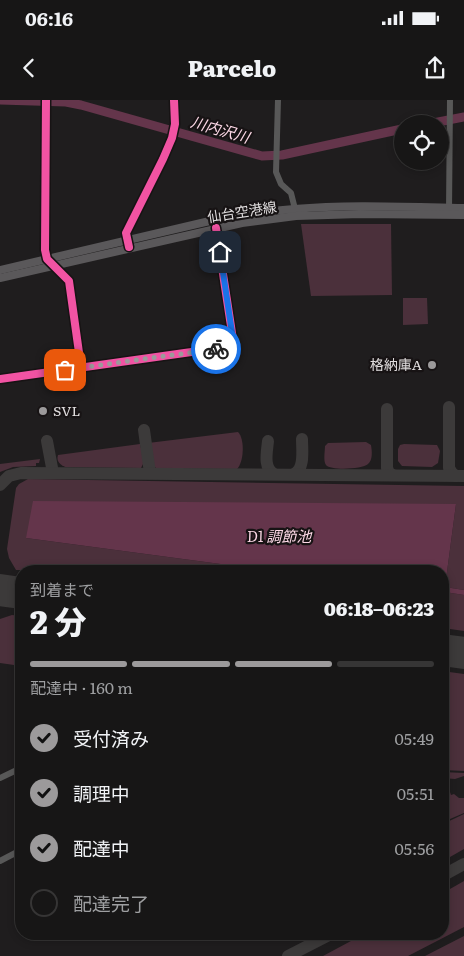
<!DOCTYPE html>
<html lang="ja">
<meta charset="utf-8">
<style>
:root{--surface:#171616;--page:#201f1f;--text:#f1f3f6;--muted:#9e9fa1;--line:#363535;--accent:#9c9a9b}
body{margin:0;font-family:Literata,"Noto Sans JP",serif;background:var(--page);color:var(--text);height:100vh;display:flex;flex-direction:column;font-size:19px;white-space:nowrap}
*{box-sizing:border-box;margin:0}
p{font-size:16px;color:var(--muted)}
.icon{flex:none;width:28px;height:28px;fill:none;stroke:currentColor;stroke-width:2;stroke-linecap:round;stroke-linejoin:round}
.map{position:relative;flex:1;overflow:hidden}
.sheet{position:absolute;left:15px;top:465px;width:434px;height:375px;display:flex;flex-direction:column;background:var(--surface);border-radius:20px;box-shadow:0 2px 8px #0003,0 0 0 1px var(--line)}
.sheet>*{flex:none}
.buttons{position:absolute;left:394px;top:15px;display:grid;gap:10px}
.buttons a{display:grid;place-items:center;width:55px;height:55px;border-radius:50%;background:var(--surface);box-shadow:0 2px 8px #0003,0 0 0 1px var(--line);font-size:25px}
.pin{position:absolute;display:grid;place-items:center;width:42px;height:42px;color:#fff;margin:-21px;border-radius:10px;box-shadow:0 2px 8px #0006}
.courier{position:absolute;display:grid;place-items:center;width:50px;height:50px;margin:-25px;border:4px solid #1a73e8;border-radius:50%;background:#fff;color:#222;box-shadow:0 1px 6px #0007}
.head em{font-style:normal;font-weight:800}
.head div{display:flex;flex-direction:column-reverse}
.head{display:flex;align-items:center;justify-content:space-between;height:85px;padding:0 15px}
h1{font-size:32px;font-weight:800;line-height:38px}
.bar{display:grid;grid-template-columns:repeat(4,1fr);gap:8px 5px;align-content:center;height:60px;padding:0 15px}
.bar i{height:6px;border-radius:4px;background:var(--line)}
.bar .current{background:var(--accent)}
.bar p{grid-column:span 4}
ol{padding:0 15px;list-style:none}
li{display:flex;align-items:center;gap:15px;height:55px}
li p{margin-inline-start:auto}
li .icon{padding:5px;border-radius:50%;background:var(--accent);color:#111;stroke-width:4}
li:last-child{color:var(--muted)}
li i{width:28px;height:28px;border:2px solid var(--line);border-radius:50%}
.status{display:flex;justify-content:space-between;align-items:center;height:35px;padding:0 25px;background:var(--surface);direction:ltr}
.status svg{height:14px;fill:currentColor}
header{display:flex;justify-content:space-between;align-items:center;height:65px;padding:0 15px;background:var(--surface);font-size:22px;font-weight:800}
.map>svg:first-child{display:block}
.green{fill:#4b303b}
.water{fill:#64354b}
.lines{fill:none;stroke-linecap:round;stroke-linejoin:round}
.river{stroke:#64354b;stroke-width:9}
.taxiway{stroke:#3c3a3a;stroke-width:12}
.runway{stroke:#3c3a3a;stroke-width:32}
.minor{stroke:#585858;stroke-width:5}
.tertiary{stroke:#585858;stroke-width:6}
.primary{stroke:#5a585a;stroke-width:8}
.cycleway-casing{stroke:#171314;stroke-width:11}
.cycleway{stroke:#f153a3;stroke-width:8}
.done{stroke:#9c9a9b;stroke-width:5;stroke-dasharray:0 9}
.route{stroke:#1a73e8;stroke-width:6}
.poi-dot{fill:#9c9a9b;stroke:#171314;stroke-width:2}
.labels{text-anchor:middle;stroke-width:4.5;stroke-linejoin:round;paint-order:stroke}
.street-label{font-size:14px;fill:#e0ddde;stroke:#171314}
.poi-label{font-size:14px;fill:#e0ddde;stroke:#171314;text-anchor:end}
.water-label{font-size:15px;font-style:italic;fill:#fcd8e6;stroke:#171314}
</style>
<div class="status"><b>06:16</b><svg viewBox="0 0 49 12"><path d="M0 12V9h3v3zM5 12V6h3v6zM10 12V3h3v9zM15 12V0h3v12zM26 1h20v11H26zM47 4h2v5h-2z"/></svg></div>
<header><svg class="icon" aria-label="back" viewBox="0 0 24 24"><path d="M15 5l-7 7 7 7"/></svg>Parcelo<svg class="icon" aria-label="share" viewBox="0 0 24 24"><path d="M12 15V3M7 8l5-5 5 5M5 13v7h14v-7"/></svg></header>
<div class="map">
<svg width="464" height="856" viewBox="0 0 464 856">
<rect width="100%" height="100%" fill="#1f1d1e"/>
<g class="green">
<polygon points="301,124 391,124 392,195 311,196"/>
<polygon points="403,198 427,198 428,224 403,225"/>
<path d="M238,332C245,339 244,362 237,369L156,368L151,364L148,343Z"/>
<path d="M366,342L371,345C372,351 373,360 368,364C363,369 331,371 326,365C323,361 325,351 325,346L328,343Z"/>
<path d="M140,344L144,362L141,368L66,367C60,365 56,361 58,355Z"/>
<polygon points="404,344 437,345 440,351 438,363 432,367 402,366 398,361 398,349 400,345"/>
<polygon points="40,359 39,363 36,363 36,366 13,367 0,372 0,364"/>
<polygon points="28,379 464,386 464,490 445,487 456,404 26,438 272,471 228,471 227,469 226,471 16,470 9,458 7,449 16,388 19,384"/>
<polygon points="445,492 464,495 464,531 443,528 443,494 444,494"/>
<polygon points="12,515 21,516 21,566 0,563 0,519"/>
<polygon points="442,571 464,574 464,671 443,670"/>
<polygon points="443,672 464,673 464,676 455,679 443,678"/>
<polygon points="443,681 450,681 450,688 449,689 451,695 454,694 459,698 464,698 464,713 443,722"/>
<polygon points="464,714 464,749 443,761 443,724"/>
<polygon points="464,781 464,827 408,856 323,856 364,834 442,834 443,793"/>
<polygon points="464,836 464,856 425,856"/>
</g>
<polygon class="water" points="33,401 456,404 445,487 464,490 464,495 445,492 444,495 443,494 442,471 272,471 26,438"/>
<g class="lines">
<g class="river">
<polyline points="0,0 66,2 81,5 262,56 282,55 402,29"/>
<polyline points="428,24 464,17"/>
</g>
<g class="taxiway">
<polyline points="449,307 449,368 452,373 456,376"/>
<polyline points="387,309 387,368 389,373 393,375"/>
<polyline points="144,330 150,373"/>
<polyline points="47,341 53,373"/>
<path d="M268,341C267,352 263,368 274,374"/>
<path d="M294,374C305,369 302,350 302,339"/>
<polyline points="0,385 9,376 21,373 464,376"/>
<polyline points="0,482 8,489 15,492"/>
<polyline points="442,776 464,764"/>
<polyline points="288,856 331,834"/>
</g>
<g class="runway">
<polyline points="0,490 21,493"/>
<polyline points="442,550 464,553"/>
</g>
<g class="minor">
<polyline points="128,142 126,133 163,59 172,38 175,17"/>
<polyline points="53,165 69,181 81,267"/>
<polyline points="0,279 234,246 216,128"/>
</g>
<g class="tertiary">
<polyline points="46,0 45,150 47,159 50,162"/>
<polyline points="174,0 175,17"/>
<polyline points="278,0 276,72 281,84 291,93 296,113"/>
<polyline points="449,111 450,0"/>
<polyline points="0,678 21,668"/>
<polyline points="0,761 21,750"/>
</g>
<g class="primary">
<path d="M0,170L214,120C241,115 268,111 294,109C350,104 408,107 464,108"/>
<polyline points="0,178 242,123 296,116 360,114 464,115"/>
</g>
<defs>
<g id="cycleway">
<polyline points="46,0 45,150 47,159 69,181 81,267"/>
<polyline points="129,147 126,133 163,59 172,38 175,24 174,0"/>
<polyline points="0,279 234,246 216,128"/>
</g>
</defs>
<use href="#cycleway" class="cycleway-casing"/>
<use href="#cycleway" class="cycleway"/>
</g>
<g class="lines">
<polyline class="done" points="65,270 216,249"/>
<polyline class="route" points="216,249 234,246 220,152"/>
</g>
<g class="poi-dot">
<circle cx="432" cy="265" r="5"/>
<circle cx="43" cy="311" r="5"/>
</g>
<g class="labels">
<g class="street-label">
<text transform="translate(242 112) rotate(-9)" y="5">仙台空港線</text>
</g>
<g class="poi-label">
<text x="422" y="270">格納庫A</text>
<text x="53" y="316" text-anchor="start">SVL</text>
</g>
<g class="water-label">
<text transform="translate(220 30) rotate(16)" y="5">川内沢川</text>
<text x="279" y="442">D1 調節池</text>
</g>
</g>
</svg>
<div class="buttons">
<a><svg class="icon" aria-label="locate" viewBox="0 0 24 24"><circle cx="12" cy="12" r="6"/><path d="M12 2v4M12 18v4M2 12h4M18 12h4"/></svg></a>
</div>
<div class="pin" style="left:65px;top:270px;background:#ea580c"><svg class="icon" aria-label="bag" viewBox="0 0 24 24"><path d="M5 8h14l-1 12H6zM9 8a3 3 0 0 1 6 0"/></svg></div>
<div class="pin" style="left:220px;top:152px;background:#1f2937"><svg class="icon" aria-label="home" viewBox="0 0 24 24"><path d="M3 11l9-7 9 7M6 9v11h12V9"/></svg></div>
<div class="courier" style="left:216px;top:249px"><svg class="icon" aria-label="bike" viewBox="0 0 24 24"><circle cx="6" cy="16" r="4"/><circle cx="18" cy="16" r="4"/><path d="M6 16l4-8h5l3 8M10 8l3 8H6M13 5h3"/></svg></div>
<section class="sheet">
<div class="head"><div><h1>2 分</h1><p>到着まで</p></div><em>06:18–06:23</em></div>
<div class="bar"><i class="current"></i><i class="current"></i><i class="current"></i><i></i><p>配達中 · 160 m</p></div>
<ol>
<li><svg class="icon" aria-label="check" viewBox="0 0 24 24"><path d="M5 12l5 5 9-10"/></svg>受付済み<p>05:49</p></li>
<li><svg class="icon" aria-label="check" viewBox="0 0 24 24"><path d="M5 12l5 5 9-10"/></svg>調理中<p>05:51</p></li>
<li><svg class="icon" aria-label="check" viewBox="0 0 24 24"><path d="M5 12l5 5 9-10"/></svg>配達中<p>05:56</p></li>
<li><i></i>配達完了</li>
</ol>
</section>
</div>
